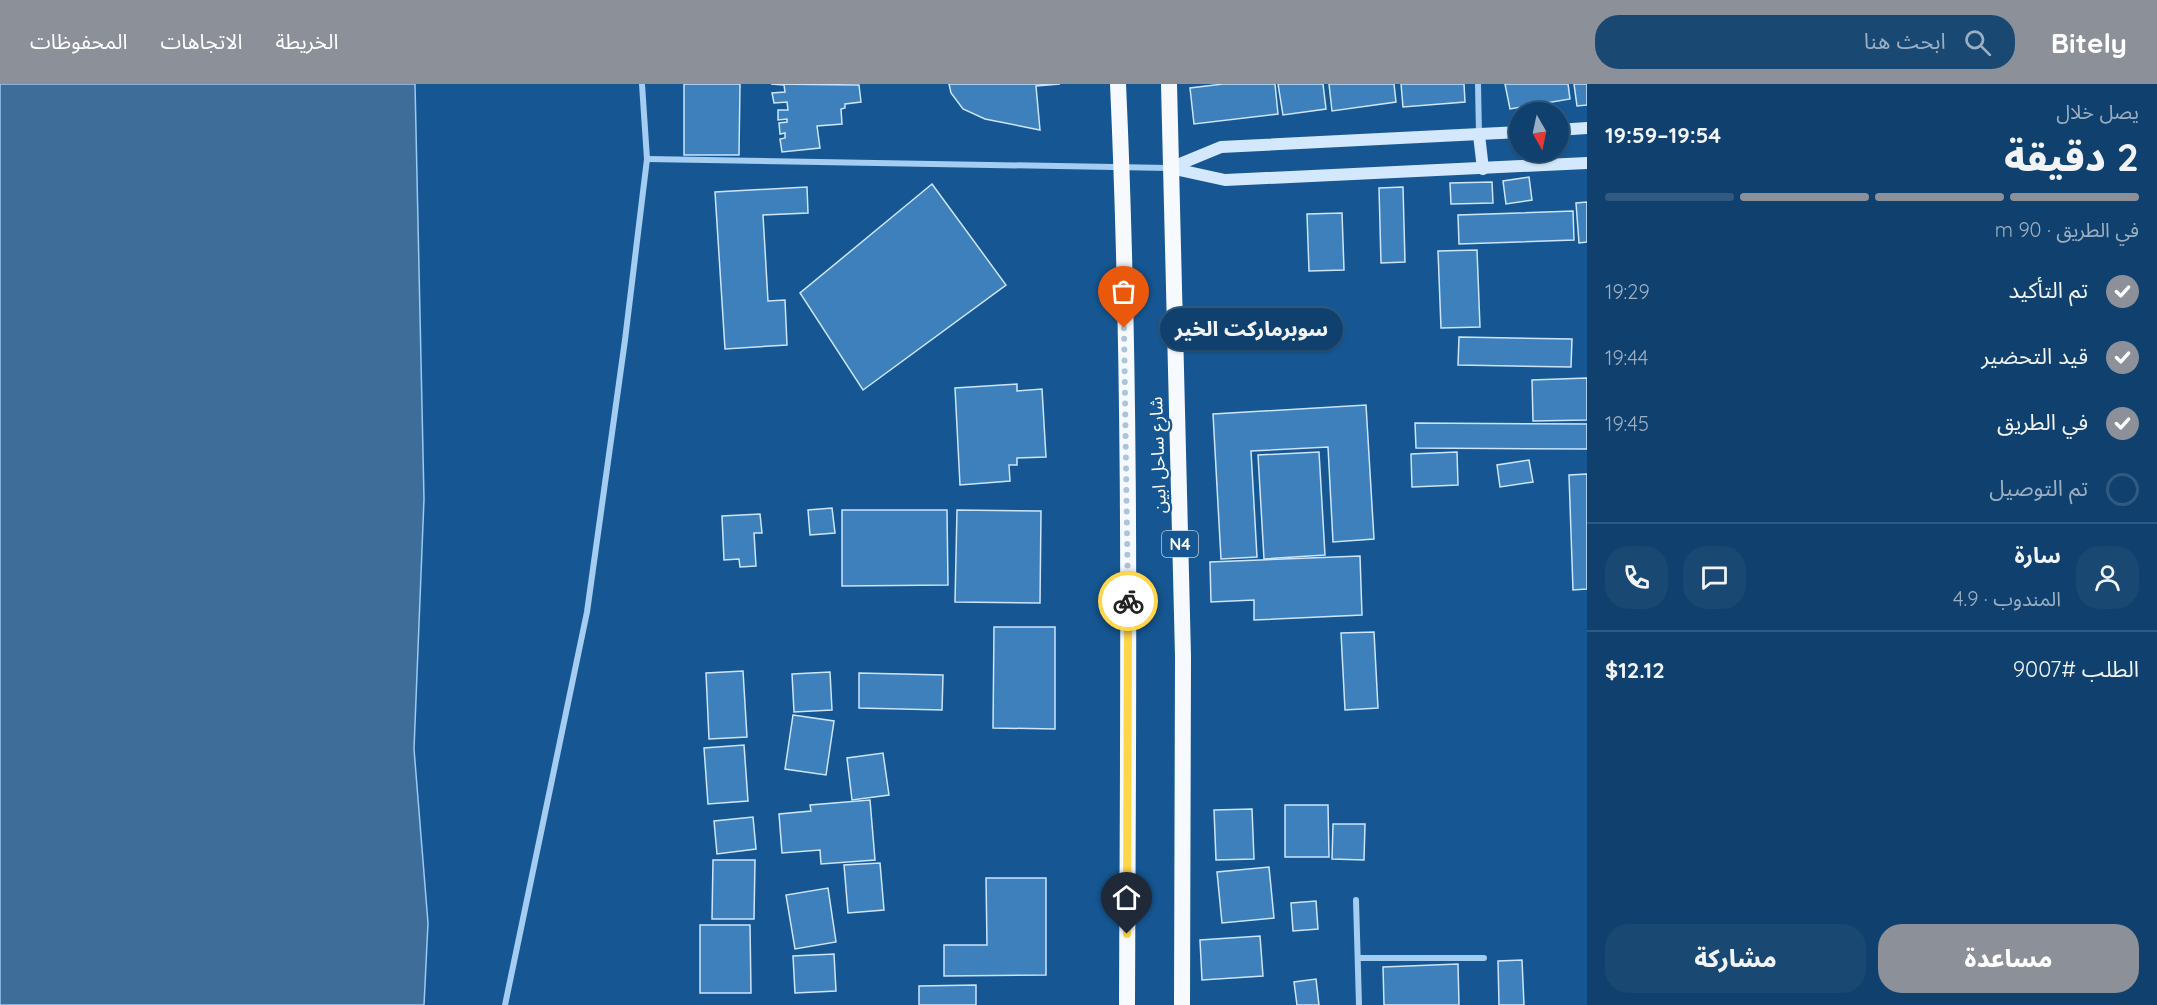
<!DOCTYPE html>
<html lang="ar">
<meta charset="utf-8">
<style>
:root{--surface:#10416e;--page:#194873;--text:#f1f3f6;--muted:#9cafc2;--line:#305a81;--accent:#8c9099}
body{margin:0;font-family:Quicksand,"Noto Sans Arabic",sans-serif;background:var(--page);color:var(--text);direction:rtl;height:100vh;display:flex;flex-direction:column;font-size:22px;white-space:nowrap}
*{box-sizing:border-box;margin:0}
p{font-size:20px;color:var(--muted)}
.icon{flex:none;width:33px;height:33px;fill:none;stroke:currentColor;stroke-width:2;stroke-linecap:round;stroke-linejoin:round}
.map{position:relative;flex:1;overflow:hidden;direction:ltr}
.panel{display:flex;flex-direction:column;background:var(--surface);width:570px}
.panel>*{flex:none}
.needle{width:39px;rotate:171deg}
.fabs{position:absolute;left:1509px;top:18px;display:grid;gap:12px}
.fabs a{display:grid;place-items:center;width:60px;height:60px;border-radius:50%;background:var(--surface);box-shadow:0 2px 4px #0004,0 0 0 2px var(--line);font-size:30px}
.pin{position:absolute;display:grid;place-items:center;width:51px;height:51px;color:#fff;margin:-62px -26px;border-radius:50% 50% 50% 0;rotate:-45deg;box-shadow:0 0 6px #0007}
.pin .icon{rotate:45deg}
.courier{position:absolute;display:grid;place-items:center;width:60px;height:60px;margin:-30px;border:4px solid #ffd54a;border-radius:50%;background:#fff;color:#222;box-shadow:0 2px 8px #0007}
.bubble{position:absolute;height:42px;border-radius:21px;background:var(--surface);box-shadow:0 2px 4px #0004,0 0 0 2px var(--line);font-size:20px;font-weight:800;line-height:42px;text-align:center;direction:rtl}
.head em{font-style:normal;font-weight:800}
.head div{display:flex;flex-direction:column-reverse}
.head{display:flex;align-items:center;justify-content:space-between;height:102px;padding:0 18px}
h1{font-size:39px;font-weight:800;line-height:45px}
.bar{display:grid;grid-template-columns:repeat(4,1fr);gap:9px 6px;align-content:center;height:72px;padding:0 18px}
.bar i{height:8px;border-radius:4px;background:var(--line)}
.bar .on{background:var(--accent)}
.bar p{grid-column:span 4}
.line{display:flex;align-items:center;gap:15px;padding:0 18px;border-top:2px solid var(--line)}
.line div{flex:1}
.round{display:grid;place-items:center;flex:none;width:63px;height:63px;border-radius:24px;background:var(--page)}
ol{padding:0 18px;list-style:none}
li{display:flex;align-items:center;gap:18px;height:66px}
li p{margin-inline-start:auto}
li .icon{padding:6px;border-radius:50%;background:var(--accent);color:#fff;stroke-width:4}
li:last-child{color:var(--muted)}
li i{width:33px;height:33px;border:3px solid var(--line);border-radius:50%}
.action{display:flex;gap:12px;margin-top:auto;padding:12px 18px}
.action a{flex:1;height:69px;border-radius:24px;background:var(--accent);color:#fff;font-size:24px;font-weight:800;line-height:69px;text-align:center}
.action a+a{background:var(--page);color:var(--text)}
header{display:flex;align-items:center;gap:36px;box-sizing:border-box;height:84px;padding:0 30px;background:var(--accent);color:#fff}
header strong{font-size:28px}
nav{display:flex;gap:33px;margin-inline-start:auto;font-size:21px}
.search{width:420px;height:54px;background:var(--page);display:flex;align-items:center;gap:15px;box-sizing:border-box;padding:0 21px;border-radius:24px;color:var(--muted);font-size:22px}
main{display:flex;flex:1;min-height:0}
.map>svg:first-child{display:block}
.water{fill:#3f6d99;stroke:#97caf4;stroke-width:1.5}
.building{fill:#3e80bb;stroke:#cce5fc;stroke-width:1.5}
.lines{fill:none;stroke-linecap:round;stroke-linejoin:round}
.minor{stroke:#a4cdf1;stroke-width:6}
.secondary{stroke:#d3e8fc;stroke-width:12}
.trunk{stroke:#f6faff;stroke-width:16}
.done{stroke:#adc4d9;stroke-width:6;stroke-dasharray:0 10.8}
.route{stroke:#ffd54a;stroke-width:8}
.labels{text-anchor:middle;stroke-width:4.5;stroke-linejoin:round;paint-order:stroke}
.shield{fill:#165793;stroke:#b9cddf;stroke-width:1.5}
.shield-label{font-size:16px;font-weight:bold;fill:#fff}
.street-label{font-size:18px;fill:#fff;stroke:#165793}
</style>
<header>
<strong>Bitely</strong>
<div class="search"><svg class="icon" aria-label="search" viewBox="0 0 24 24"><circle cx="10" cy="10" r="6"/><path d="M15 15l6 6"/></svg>ابحث هنا</div>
<nav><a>الخريطة</a><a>الاتجاهات</a><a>المحفوظات</a></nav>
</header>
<main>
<section class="panel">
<div class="head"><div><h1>2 دقيقة</h1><p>يصل خلال</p></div><em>19:54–19:59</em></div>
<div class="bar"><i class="on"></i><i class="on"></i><i class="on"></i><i></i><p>في الطريق · 90 m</p></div>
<ol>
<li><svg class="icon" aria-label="check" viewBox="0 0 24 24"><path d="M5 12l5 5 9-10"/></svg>تم التأكيد<p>19:29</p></li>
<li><svg class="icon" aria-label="check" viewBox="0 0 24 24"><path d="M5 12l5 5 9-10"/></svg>قيد التحضير<p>19:44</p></li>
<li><svg class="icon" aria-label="check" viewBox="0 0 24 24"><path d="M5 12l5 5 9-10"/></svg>في الطريق<p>19:45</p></li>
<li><i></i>تم التوصيل</li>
</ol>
<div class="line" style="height:108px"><a class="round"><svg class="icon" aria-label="person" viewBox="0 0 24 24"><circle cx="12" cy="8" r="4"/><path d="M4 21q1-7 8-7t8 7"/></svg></a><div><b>سارة</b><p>المندوب · 4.9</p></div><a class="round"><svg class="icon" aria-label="chat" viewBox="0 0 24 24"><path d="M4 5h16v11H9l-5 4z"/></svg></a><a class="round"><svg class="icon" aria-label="phone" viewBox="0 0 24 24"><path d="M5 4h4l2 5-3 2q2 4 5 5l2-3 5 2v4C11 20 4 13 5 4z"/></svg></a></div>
<div class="line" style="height:78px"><div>الطلب #9007</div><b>$12.12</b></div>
<div class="action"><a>مساعدة</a><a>مشاركة</a></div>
</section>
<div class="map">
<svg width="1587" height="921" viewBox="0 0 1587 921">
<rect width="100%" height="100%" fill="#165793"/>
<polygon class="water" points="0,0 415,0 424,415 414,665 428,839 424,921 0,921"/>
<g class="building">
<polygon points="684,0 740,0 739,71 684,71"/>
<polygon points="771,0 859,1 861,18 845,20 845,24 841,25 842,40 817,42 820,64 782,68 780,55 785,54 785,49 780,50 779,39 787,38 787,35 778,36 778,26 788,26 787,18 774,19 772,9 785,8 784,1"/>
<polygon points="949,0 1060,0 1036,2 1040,46 985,35 963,25 951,9"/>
<polygon points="1223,0 1275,0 1278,30 1194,40 1190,4"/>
<polygon points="1278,0 1323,0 1326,25 1283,31"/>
<polygon points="1329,0 1394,0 1396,18 1332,27"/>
<polygon points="1401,0 1464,0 1465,18 1403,23"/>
<polygon points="1505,0 1568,0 1570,15 1510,25"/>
<polygon points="1574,0 1587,0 1587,21 1577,22"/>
<polygon points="1529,93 1532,116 1506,120 1503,97"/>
<polygon points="1492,98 1493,119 1451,120 1450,99"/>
<polygon points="932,100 1006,201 863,306 800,209"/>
<polygon points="807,103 808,129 763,131 768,217 785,216 787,261 725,265 715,108"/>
<polygon points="1403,103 1405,178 1381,179 1379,104"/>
<polygon points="1587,118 1587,158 1579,159 1576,119"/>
<polygon points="1573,127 1574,156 1459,160 1458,131"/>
<polygon points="1342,129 1344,186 1309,187 1307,130"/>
<polygon points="1477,166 1480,243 1441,244 1438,167"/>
<polygon points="1459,253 1572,255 1571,283 1458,281"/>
<polygon points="1587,294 1587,336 1533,337 1532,296"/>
<polygon points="1017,300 1017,307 1042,305 1046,373 1017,374 1017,381 1009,381 1010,397 960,401 955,304"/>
<polygon points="1366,321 1374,455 1333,458 1328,363 1251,367 1257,473 1221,475 1213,330"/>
<polygon points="1415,339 1587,340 1587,365 1416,364"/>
<polygon points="1319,368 1325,471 1264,475 1258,371"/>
<polygon points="1457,368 1458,401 1412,403 1411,370"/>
<polygon points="1529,376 1533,398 1500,403 1497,381"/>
<polygon points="1587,390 1587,505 1573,506 1569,391"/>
<polygon points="832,424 835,449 810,451 808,426"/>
<polygon points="842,426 947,426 948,501 842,502"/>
<polygon points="957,426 1041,427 1040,519 955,518"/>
<polygon points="760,430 762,449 754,449 756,482 740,483 739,475 724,476 722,432"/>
<polygon points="1360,472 1362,531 1254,536 1254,516 1211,518 1210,478"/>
<polygon points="994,543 1055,543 1055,645 993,644"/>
<polygon points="1374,548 1378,624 1345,626 1341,549"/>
<polygon points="743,587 747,653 709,655 706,589"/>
<polygon points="830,588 832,626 794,628 792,590"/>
<polygon points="859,589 943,591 942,626 859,624"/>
<polygon points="793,631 834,637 826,691 785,685"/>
<polygon points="744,661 748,717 708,720 704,664"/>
<polygon points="883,669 889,711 852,716 847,674"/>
<polygon points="870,716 875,776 821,780 820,766 782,769 779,730 811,727 810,721"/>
<polygon points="1285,721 1328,721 1329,773 1285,773"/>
<polygon points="1252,725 1254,775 1216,776 1214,726"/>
<polygon points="753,733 756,765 717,770 714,737"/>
<polygon points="1333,740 1365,740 1364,776 1332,775"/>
<polygon points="713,776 755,776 754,835 712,835"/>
<polygon points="880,779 884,826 848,829 844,781"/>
<polygon points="1269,783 1274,834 1222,839 1217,788"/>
<polygon points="986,794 1046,794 1046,891 944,892 944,861 987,861"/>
<polygon points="828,804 836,858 795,865 786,811"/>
<polygon points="1316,817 1318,845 1293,847 1291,819"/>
<polygon points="700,841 750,841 751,909 700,909"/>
<polygon points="1260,852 1263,892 1202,896 1200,856"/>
<polygon points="834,870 836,907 795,909 793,872"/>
<polygon points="1522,876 1524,921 1499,921 1498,877"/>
<polygon points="1458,880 1459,921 1384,921 1383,883"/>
<polygon points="1316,895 1319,921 1297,921 1294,898"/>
<polygon points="976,901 976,921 919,921 919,902"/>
</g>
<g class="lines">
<g class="minor">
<polyline points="1478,0 1479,50"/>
<polyline points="647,75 1169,84"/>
<polyline points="1356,816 1359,921"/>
<polyline points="1359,874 1484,874"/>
<polyline points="505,921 587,528 625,256 647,75 642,0"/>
</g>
<g class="secondary">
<polyline points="1558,46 1587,44"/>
<polyline points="1479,51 1483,85"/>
<polyline points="1170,84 1225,96 1587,79"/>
<polyline points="1170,84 1221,63 1520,48"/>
</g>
<g class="trunk">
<path d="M1118,0C1132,307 1128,614 1127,921"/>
<polyline points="1169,0 1183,572 1182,921"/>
</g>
</g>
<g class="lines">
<polyline class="done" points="1124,244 1128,517"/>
<polyline class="route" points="1127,850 1128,517"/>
</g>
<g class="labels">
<rect class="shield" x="1162" y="447" width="36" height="26" rx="4.5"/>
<g class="shield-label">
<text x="1180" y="466">N4</text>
</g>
<g class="street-label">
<text transform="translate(1158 371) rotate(-92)" y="6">شارع ساحل ابين</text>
</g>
</g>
</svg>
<div class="fabs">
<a><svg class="needle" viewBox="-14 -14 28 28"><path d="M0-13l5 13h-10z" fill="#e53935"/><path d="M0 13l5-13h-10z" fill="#9cafc2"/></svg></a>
</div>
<div class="pin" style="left:1124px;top:244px;background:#ea580c"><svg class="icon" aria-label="bag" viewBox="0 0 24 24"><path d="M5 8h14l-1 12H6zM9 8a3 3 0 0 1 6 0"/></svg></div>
<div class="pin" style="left:1127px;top:850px;background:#1f2937"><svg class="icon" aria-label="home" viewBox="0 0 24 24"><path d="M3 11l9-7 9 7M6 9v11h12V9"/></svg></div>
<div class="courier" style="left:1128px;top:517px"><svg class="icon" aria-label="bike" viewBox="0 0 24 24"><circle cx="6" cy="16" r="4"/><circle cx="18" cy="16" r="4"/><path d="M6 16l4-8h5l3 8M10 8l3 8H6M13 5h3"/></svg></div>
<div class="bubble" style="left:1160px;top:224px;width:183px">سوبرماركت الخير</div>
</div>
</main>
